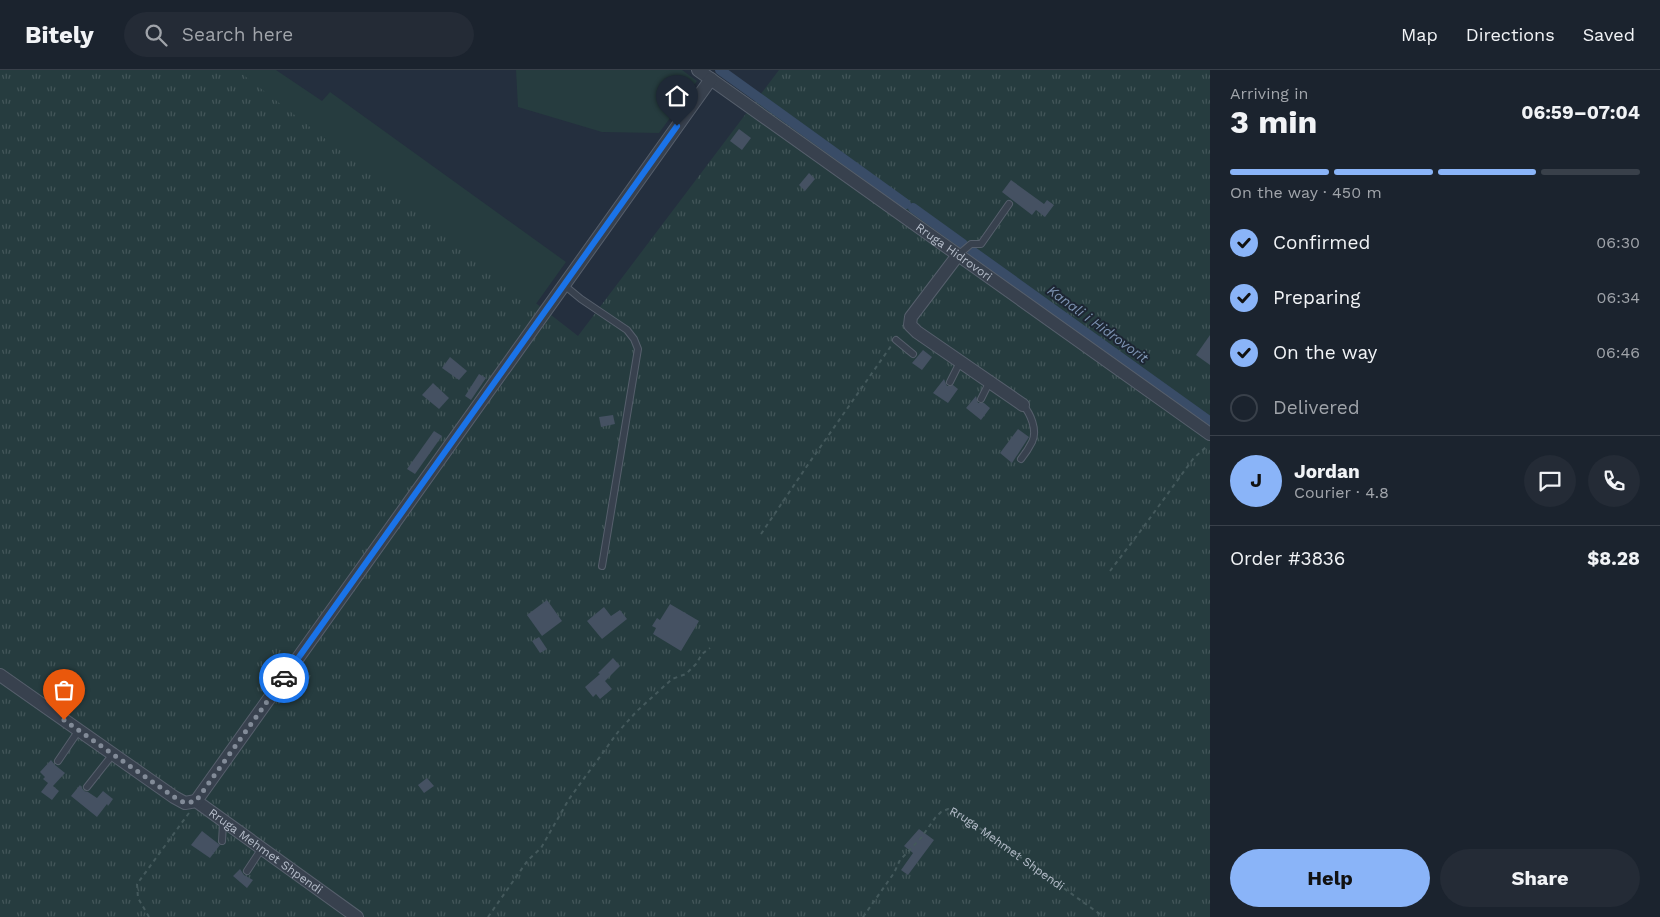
<!DOCTYPE html>
<meta charset="utf-8">
<style>
:root{--surface:#1b232e;--page:#242b36;--text:#f1f3f6;--muted:#a0a4aa;--line:#39404a;--accent:#8ab4f8}
body{margin:0;font-family:"Work Sans",sans-serif;background:var(--page);color:var(--text);height:100vh;display:flex;flex-direction:column;font-size:19px;white-space:nowrap}
*{box-sizing:border-box;margin:0}
p{font-size:16px;color:var(--muted)}
.icon{flex:none;width:28px;height:28px;fill:none;stroke:currentColor;stroke-width:2;stroke-linecap:round;stroke-linejoin:round}
.map{position:relative;flex:1;overflow:hidden}
.side{display:flex;flex-direction:column;background:var(--surface);width:450px}
.side>*{flex:none}
.pin{position:absolute;display:grid;place-items:center;width:42px;height:42px;color:#fff;margin:-51px -21px;border-radius:50% 50% 50% 0;rotate:-45deg;box-shadow:0 0 5px #0007}
.pin .icon{rotate:45deg}
.courier{position:absolute;display:grid;place-items:center;width:50px;height:50px;margin:-25px;border:4px solid #1a73e8;border-radius:50%;background:#fff;color:#222;box-shadow:0 1px 6px #0007}
.overview em{font-style:normal;font-weight:700}
.overview div{display:flex;flex-direction:column-reverse}
.overview{display:flex;align-items:center;justify-content:space-between;height:85px;padding:0 20px}
h1{font-size:32px;font-weight:700;line-height:38px}
.bar{display:grid;grid-template-columns:repeat(4,1fr);gap:8px 5px;align-content:center;height:60px;padding:0 20px}
.bar i{height:6px;border-radius:4px;background:var(--line)}
.bar .on{background:var(--accent)}
.bar p{grid-column:span 4}
.line{display:flex;align-items:center;gap:12px;padding:0 20px;border-top:1px solid var(--line)}
.line div{flex:1}
.round{display:grid;place-items:center;flex:none;width:52px;height:52px;border-radius:26px;background:var(--page)}
ol{padding:0 20px;list-style:none}
li{display:flex;align-items:center;gap:15px;height:55px}
li p{margin-inline-start:auto}
li .icon{padding:5px;border-radius:50%;background:var(--accent);color:#111;stroke-width:4}
li:last-child{color:var(--muted)}
li i{width:28px;height:28px;border:2px solid var(--line);border-radius:50%}
.primary-button{display:flex;gap:10px;margin-top:auto;padding:10px 20px}
.primary-button a{flex:1;height:58px;border-radius:30px;background:var(--accent);color:#111;font-size:20px;font-weight:700;line-height:58px;text-align:center}
.primary-button a+a{background:var(--page);color:var(--text)}
header{display:flex;align-items:center;gap:30px;box-sizing:border-box;height:70px;padding:0 25px;background:var(--surface);border-bottom:1px solid var(--line)}
header strong{font-size:24px}
nav{display:flex;gap:28px;margin-inline-start:auto;font-size:18px}
.search{width:350px;height:45px;background:var(--page);display:flex;align-items:center;gap:12px;box-sizing:border-box;padding:0 18px;border-radius:28px;color:var(--muted);font-size:19px}
main{display:flex;flex:1;min-height:0}
.map>svg:first-child{display:block}
.green{fill:#263c3f}
.park{fill:url(#park-tufts)}
.lines{fill:none;stroke-linecap:round;stroke-linejoin:round}
.canal{stroke:#394c67;stroke-width:10}
.building{fill:#455162}
.lane-casing{stroke:#565f6c;stroke-width:8}
.street-casing{stroke:#565f6c;stroke-width:14}
.path{stroke:#44595c;stroke-width:2;stroke-dasharray:4 4;stroke-linecap:butt}
.lane{stroke:#38414e;stroke-width:6}
.street{stroke:#38414e;stroke-width:12}
.done{stroke:#828b98;stroke-width:5;stroke-dasharray:0 9}
.route{stroke:#1a73e8;stroke-width:6}
.labels{text-anchor:middle;stroke-width:4;stroke-linejoin:round;paint-order:stroke}
.street-label{font-size:12px;fill:#b4bcc9;stroke:#1d2633}
.water-label{font-size:14px;font-style:italic;fill:#7c92b1;stroke:#1d2633}
</style>
<header>
<strong>Bitely</strong>
<div class="search"><svg class="icon" aria-label="search" viewBox="0 0 24 24"><circle cx="10" cy="10" r="6"/><path d="M15 15l6 6"/></svg>Search here</div>
<nav><a>Map</a><a>Directions</a><a>Saved</a></nav>
</header>
<main>
<div class="map">
<svg width="1210" height="847" viewBox="0 0 1210 847">
<defs>
<pattern id="park-tufts" width="24" height="20" patternUnits="userSpaceOnUse" patternTransform="scale(1.25)"><rect width="24" height="20" fill="#263c3f"/><path d="M3 7l-1-3M5 7V3M7 7l1-3M15 17l-1-3M17 17v-4M19 17l1-3" fill="none" stroke="#435659"/></pattern>
</defs>
<rect width="100%" height="100%" fill="#242f3e"/>
<g class="green">
<polygon points="0,0 276,0 322,31 330,22 566,192 523,252"/>
<polygon points="516,0 682,0 697,11 659,63 602,62 518,37"/>
</g>
<polygon class="park" points="0,0 237,0 578,266 779,0 1210,0 1210,847 0,847"/>
<g class="lines">
<g class="canal">
<polyline points="720,0 906,134"/>
<polyline points="913,138 963,174"/>
<polyline points="972,181 1209,351"/>
</g>
</g>
<g class="building">
<polygon points="739,59 751,68 742,80 730,71"/>
<polygon points="809,103 815,109 805,121 799,115"/>
<polygon points="1011,110 1044,134 1047,130 1054,135 1045,147 1036,140 1032,145 1002,122"/>
<polygon points="1210,265 1210,295 1196,285"/>
<polygon points="923,280 932,287 922,300 912,293"/>
<polygon points="450,287 467,301 459,310 442,298"/>
<polygon points="479,304 486,308 471,330 465,326"/>
<polygon points="944,309 947,316 953,315 958,319 948,333 933,323"/>
<polygon points="433,313 449,328 439,339 422,325"/>
<polygon points="976,326 978,333 984,333 990,338 981,350 966,338"/>
<polygon points="613,345 615,354 601,357 599,347"/>
<polygon points="1018,359 1029,367 1012,393 1000,383"/>
<polygon points="434,361 442,366 415,404 407,399"/>
<polygon points="547,530 562,551 542,566 527,545"/>
<polygon points="670,534 699,551 681,581 653,564 656,558 652,556 657,548 660,550"/>
<polygon points="604,537 611,546 620,540 627,549 602,569 587,551"/>
<polygon points="539,567 547,579 540,583 532,571"/>
<polygon points="613,588 620,596 605,611 612,619 600,629 596,624 593,627 585,617 600,604 598,603"/>
<polygon points="51,690 55,695 65,703 53,716 59,721 52,730 41,722 48,713 43,709 45,707 40,702"/>
<polygon points="427,708 434,716 424,723 418,715"/>
<polygon points="80,715 84,721 88,722 97,728 103,721 113,729 108,736 107,734 97,747 71,726"/>
<polygon points="919,759 934,770 908,805 901,800 913,783 904,776"/>
<polygon points="202,761 220,775 210,788 191,775"/>
<polygon points="240,799 244,805 253,810 247,818 233,806"/>
</g>
<g class="lines">
<defs>
<g id="lane">
<polyline points="958,185 971,174 981,174 1009,134"/>
<polyline points="564,215 581,229 627,260 634,269 638,279 602,496"/>
<polyline points="896,270 913,284"/>
<polyline points="950,312 960,292"/>
<polyline points="981,329 989,313"/>
<path d="M1021,389C1025,384 1029,378 1032,372C1038,360 1030,343 1023,335"/>
<polyline points="58,691 79,660"/>
<polyline points="87,717 113,684"/>
<polyline points="222,771 223,754 225,752"/>
<polyline points="247,801 262,778"/>
</g>
<g id="street">
<path id="s2" d="M698,0L1210,364"/>
<polyline points="958,185 911,247 910,255 917,262 1023,335"/>
<path id="s3" d="M0,605L174,727L185,733L196,731L357,847"/>
<polyline points="196,731 711,9"/>
</g>
</defs>
<use href="#lane" class="lane-casing"/>
<use href="#street" class="street-casing"/>
<g class="path">
<polyline points="761,464 807,396 891,276"/>
<polyline points="1110,501 1142,459 1193,389 1208,375"/>
<polyline points="149,847 138,828 137,814 189,743"/>
<polyline points="488,847 528,790 541,778 569,729 618,662 637,641 672,609 686,604 696,594 702,584 710,578"/>
<path id="s1" d="M863,847L894,803L900,790L921,768L935,748L941,742L948,739L964,747L1104,847"/>
</g>
<use href="#lane" class="lane"/>
<use href="#street" class="street"/>
</g>
<g class="lines">
<polyline class="done" points="64,650 174,727 185,733 196,731 284,608"/>
<polyline class="route" points="284,608 677,56"/>
</g>
<g class="labels">
<g class="street-label">
<text dy="4" stroke="none"><textPath href="#s2" startOffset="314">Rruga Hidrovori</textPath></text>
<text dy="4" stroke="none"><textPath href="#s3" startOffset="322">Rruga Mehmet Shpendi</textPath></text>
<text dy="4" stroke="none"><textPath href="#s1" startOffset="210">Rruga Mehmet Shpendi</textPath></text>
</g>
<g class="water-label">
<text transform="translate(1098 254) rotate(36)" y="5">Kanali i Hidrovorit</text>
</g>
</g>
</svg>
<div class="pin" style="left:64px;top:650px;background:#ea580c"><svg class="icon" aria-label="bag" viewBox="0 0 24 24"><path d="M5 8h14l-1 12H6zM9 8a3 3 0 0 1 6 0"/></svg></div>
<div class="pin" style="left:677px;top:56px;background:#1f2937"><svg class="icon" aria-label="home" viewBox="0 0 24 24"><path d="M3 11l9-7 9 7M6 9v11h12V9"/></svg></div>
<div class="courier" style="left:284px;top:608px"><svg class="icon" aria-label="car" viewBox="0 0 24 24"><path d="M5 17H2v-5l4-1 3-4h7l3 4 3 1v5h-3M9 17h6M6 11h13"/><circle cx="7" cy="17" r="2"/><circle cx="17" cy="17" r="2"/></svg></div>
</div>
<section class="side">
<div class="overview"><div><h1>3 min</h1><p>Arriving in</p></div><em>06:59–07:04</em></div>
<div class="bar"><i class="on"></i><i class="on"></i><i class="on"></i><i></i><p>On the way · 450 m</p></div>
<ol>
<li><svg class="icon" aria-label="check" viewBox="0 0 24 24"><path d="M5 12l5 5 9-10"/></svg>Confirmed<p>06:30</p></li>
<li><svg class="icon" aria-label="check" viewBox="0 0 24 24"><path d="M5 12l5 5 9-10"/></svg>Preparing<p>06:34</p></li>
<li><svg class="icon" aria-label="check" viewBox="0 0 24 24"><path d="M5 12l5 5 9-10"/></svg>On the way<p>06:46</p></li>
<li><i></i>Delivered</li>
</ol>
<div class="line" style="height:90px"><b class="round" style="background:var(--accent);color:#111">J</b><div><b>Jordan</b><p>Courier · 4.8</p></div><a class="round"><svg class="icon" aria-label="chat" viewBox="0 0 24 24"><path d="M4 5h16v11H9l-5 4z"/></svg></a><a class="round"><svg class="icon" aria-label="phone" viewBox="0 0 24 24"><path d="M5 4h4l2 5-3 2q2 4 5 5l2-3 5 2v4C11 20 4 13 5 4z"/></svg></a></div>
<div class="line" style="height:65px"><div>Order #3836</div><b>$8.28</b></div>
<div class="primary-button"><a>Help</a><a>Share</a></div>
</section>
</main>
